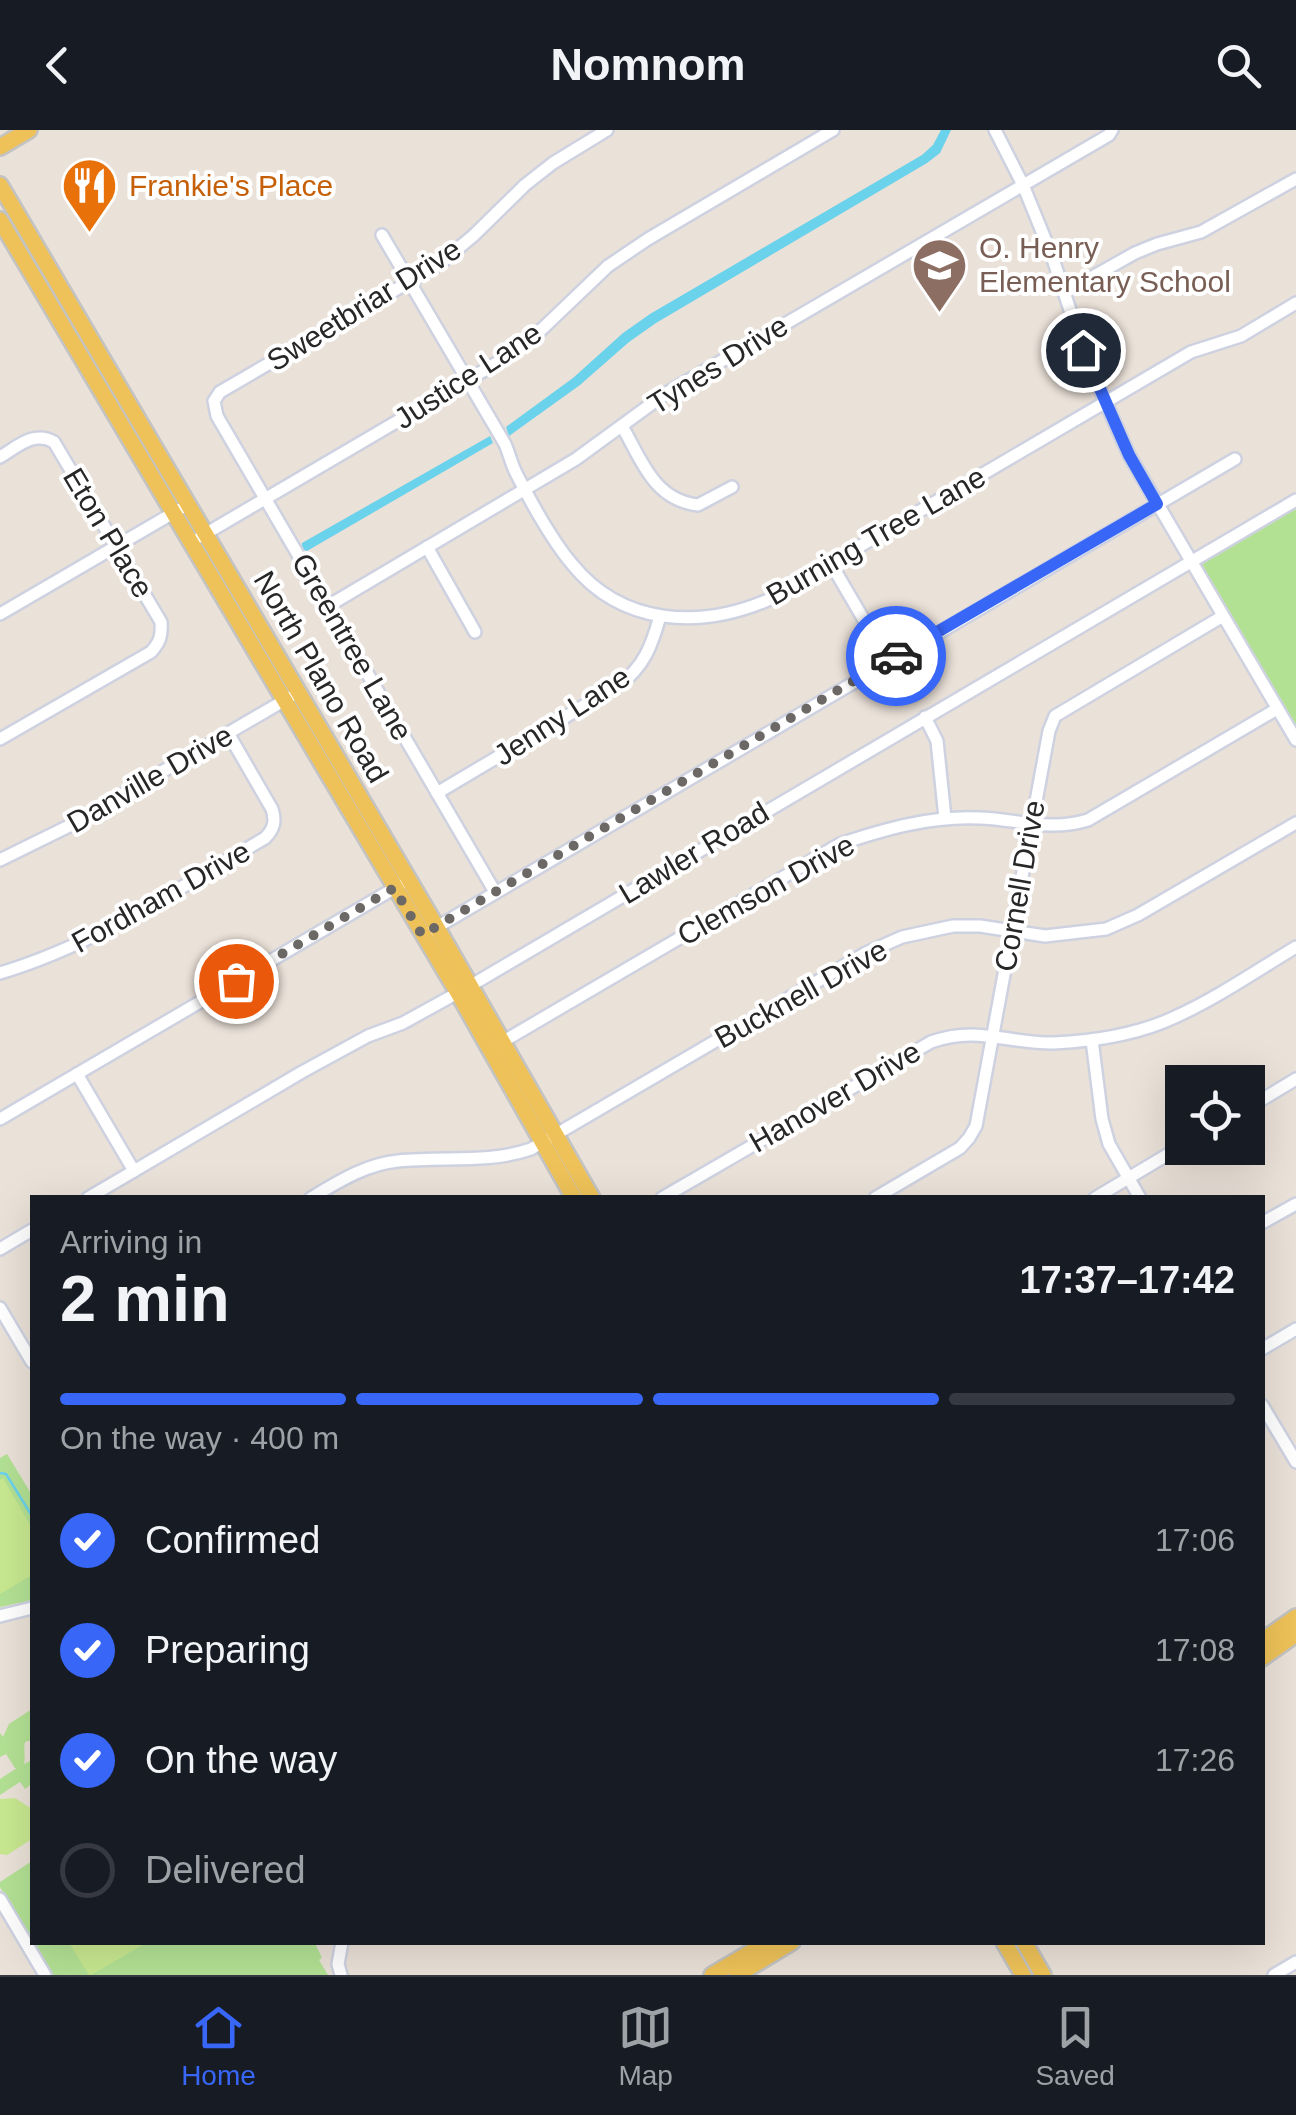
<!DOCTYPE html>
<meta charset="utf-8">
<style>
:root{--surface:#171b24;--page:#242831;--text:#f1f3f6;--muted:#9ea1a6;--line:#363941;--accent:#3867f7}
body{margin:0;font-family:Helvetica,sans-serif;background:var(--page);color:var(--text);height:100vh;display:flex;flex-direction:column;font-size:38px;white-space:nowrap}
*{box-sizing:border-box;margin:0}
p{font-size:32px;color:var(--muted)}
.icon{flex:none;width:55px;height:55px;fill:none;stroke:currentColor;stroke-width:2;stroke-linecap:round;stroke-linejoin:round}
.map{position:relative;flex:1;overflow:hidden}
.side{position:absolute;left:30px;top:1065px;width:1235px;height:750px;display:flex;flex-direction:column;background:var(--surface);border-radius:0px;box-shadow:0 10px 40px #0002}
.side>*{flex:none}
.fabs{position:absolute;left:1165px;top:935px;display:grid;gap:20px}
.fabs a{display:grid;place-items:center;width:100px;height:100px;border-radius:0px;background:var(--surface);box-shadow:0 10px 40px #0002;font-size:50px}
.pin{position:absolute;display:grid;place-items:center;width:85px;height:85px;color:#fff;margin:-42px;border:5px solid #fff;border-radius:50%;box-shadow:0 2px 10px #0007}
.courier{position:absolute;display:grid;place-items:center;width:100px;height:100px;margin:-50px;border:8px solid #3867f7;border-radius:50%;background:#fff;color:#222;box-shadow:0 2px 12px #0007}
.summary em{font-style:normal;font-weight:800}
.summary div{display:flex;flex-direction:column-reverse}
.summary{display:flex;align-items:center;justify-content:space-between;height:170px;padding:0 30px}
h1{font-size:65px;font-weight:800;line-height:75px}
.bar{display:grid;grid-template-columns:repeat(4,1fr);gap:15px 10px;align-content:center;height:120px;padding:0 30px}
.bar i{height:12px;border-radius:8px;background:var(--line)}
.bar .on{background:var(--accent)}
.bar p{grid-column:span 4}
ol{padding:0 30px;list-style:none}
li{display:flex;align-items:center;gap:30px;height:110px}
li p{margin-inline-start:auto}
li .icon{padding:10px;border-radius:50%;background:var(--accent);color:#fff;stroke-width:4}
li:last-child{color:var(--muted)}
li i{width:55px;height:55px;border:5px solid var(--line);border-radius:50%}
header{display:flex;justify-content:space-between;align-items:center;height:130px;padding:0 30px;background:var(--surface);font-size:45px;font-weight:800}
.menu{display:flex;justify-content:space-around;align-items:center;height:140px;border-top:2px solid var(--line);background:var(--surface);font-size:28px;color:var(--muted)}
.menu a{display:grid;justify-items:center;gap:5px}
.menu .on{color:var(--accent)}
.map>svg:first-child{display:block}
.green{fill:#b3e194}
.pitch{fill:#c8e890}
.water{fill:#6bd2ec}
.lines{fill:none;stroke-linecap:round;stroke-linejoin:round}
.stream{stroke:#6bd2ec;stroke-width:2.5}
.minor-casing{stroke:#ced2e0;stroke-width:16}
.major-casing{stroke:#c3c3c3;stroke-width:20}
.minor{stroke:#fff;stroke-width:11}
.major{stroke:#eec259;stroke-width:15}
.done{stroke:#6b6865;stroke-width:10;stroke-dasharray:0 18}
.route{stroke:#3867f7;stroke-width:12}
.labels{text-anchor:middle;stroke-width:8;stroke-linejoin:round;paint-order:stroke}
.food-label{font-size:30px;fill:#c56008;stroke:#fff;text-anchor:start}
.education-label{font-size:30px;fill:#785e54;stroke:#fff;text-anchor:start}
.street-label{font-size:30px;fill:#272727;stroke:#fff}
</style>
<header><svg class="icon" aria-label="back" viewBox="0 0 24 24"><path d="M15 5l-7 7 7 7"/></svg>Nomnom<svg class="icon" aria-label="search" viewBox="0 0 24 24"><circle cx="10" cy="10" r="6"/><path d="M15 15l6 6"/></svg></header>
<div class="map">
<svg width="1296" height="1845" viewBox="0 0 1296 1845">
<rect width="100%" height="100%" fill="#eae1d8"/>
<g class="green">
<polygon points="1296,377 1296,599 1200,435"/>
<polygon points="7,1324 32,1365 32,1470 0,1477 0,1328"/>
<path d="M32,1579V1610L25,1612C23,1620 26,1628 24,1634L32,1630V1654L25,1659L20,1652L0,1665V1649L17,1638H15L6,1624L0,1627V1603L3,1607L9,1594Z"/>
<polygon points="32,1731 32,1812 0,1757 0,1752"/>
<polygon points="33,1813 315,1813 322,1828 319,1830 328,1845 52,1845"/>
</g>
<g class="pitch">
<polygon points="3,1348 32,1398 32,1445 0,1464 0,1350"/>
<polygon points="15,1668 32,1679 32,1709 7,1725 0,1724 0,1669"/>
<polygon points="69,1813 146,1813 91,1845 89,1845"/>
</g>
<g class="water">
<polygon points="941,0 951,0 940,23 927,33 656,193 629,212 580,255 509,306 506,297 573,248 623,203 650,184 922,25 933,15"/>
<polygon points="490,306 493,313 307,421 302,419 302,413"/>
</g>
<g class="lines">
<polyline class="stream" points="0,1343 6,1344 32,1386"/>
<defs>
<g id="minor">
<polyline points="995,0 1023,55 1052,126 1086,228 1129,325 1296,610"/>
<path d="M382,105L505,314C509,323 511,333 516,343C529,369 553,412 572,434C622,496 700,499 768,470L1191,222L1241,206L1296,173"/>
<polyline points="1064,163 1135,123 1157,114 1201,102 1296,49"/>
<path d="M622,296C642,331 654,370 698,375L732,357"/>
<path d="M0,327C17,317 34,300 54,312L161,492C162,506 160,512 151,522L0,609"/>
<polyline points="200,407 500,231 541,200 608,136 648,109 833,0"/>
<polyline points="427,417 475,502"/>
<polyline points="830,432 888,531"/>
<polyline points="328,476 576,329 665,264 1109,5 1112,0"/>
<polyline points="0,484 180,379"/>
<polyline points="925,587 937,611 945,688"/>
<path d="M437,663L619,555C644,537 652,515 660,486"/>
<polyline points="0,730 69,696 290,567"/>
<polyline points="495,762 217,286 214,271 220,262 438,135 473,106 525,55 553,33 607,0"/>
<polyline points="432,800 1235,329"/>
<path d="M0,843C95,815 179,758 265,708C274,699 276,691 272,679L228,603"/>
<polyline points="1092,910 1102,989 1109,1014 1140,1068"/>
<path d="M497,915L840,714C885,699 930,686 979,688C1018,689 1049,702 1088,690L1277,579"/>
<polyline points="77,944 134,1041"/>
<polyline points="1248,978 1296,949"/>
<polyline points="0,989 400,755"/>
<polyline points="88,1068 302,942 368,906 403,893 470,856 1296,370"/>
<path d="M311,1068C338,1052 366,1034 398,1031C443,1026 487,1034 531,1019L866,823L902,807L953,796H980L1045,806L1106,799L1138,785L1296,693"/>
<path d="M662,1068L931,912C977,895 1008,914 1054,913C1095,911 1137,905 1175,887C1217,868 1256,841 1296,817"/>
<polyline points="875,1068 960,1018 969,1008 976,996 1049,601 1055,586 1223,486"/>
<polyline points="1095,1068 1182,1016"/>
<polyline points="1262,1093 1296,1074"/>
<polyline points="0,1119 32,1100"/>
<polyline points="0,1178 32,1232"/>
<polyline points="1262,1219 1296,1199"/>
<polyline points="1262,1275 1296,1332"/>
<polyline points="0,1486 32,1478"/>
<polyline points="0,1769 45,1845"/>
<polyline points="341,1845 338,1834 342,1812"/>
<polyline points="1274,1845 1296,1832"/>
</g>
<g id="major">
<polyline points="0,17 29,0"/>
<polyline points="0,55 436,796 592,1068"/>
<polyline points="0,90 458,863 574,1068"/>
<polyline points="1262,1511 1296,1487"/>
<polyline points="1262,1528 1296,1504"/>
<polyline points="1004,1812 1023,1845"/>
<polyline points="1024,1812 1043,1845"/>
<polyline points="712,1845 768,1812"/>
<polyline points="737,1845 792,1812"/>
</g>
</defs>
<use href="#minor" class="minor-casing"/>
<use href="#major" class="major-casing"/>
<use href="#minor" class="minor"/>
<use href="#major" class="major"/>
</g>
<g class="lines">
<polyline class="done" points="236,851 394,758 422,805 896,526"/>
<polyline class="route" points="896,526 1157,374 1129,325 1083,220"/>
</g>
<defs>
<symbol id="restaurant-pin" viewBox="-11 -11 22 30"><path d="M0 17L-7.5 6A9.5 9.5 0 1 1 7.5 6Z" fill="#e8710a" stroke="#fff"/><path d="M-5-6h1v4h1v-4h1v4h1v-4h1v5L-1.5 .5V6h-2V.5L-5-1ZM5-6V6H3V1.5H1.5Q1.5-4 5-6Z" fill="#fff"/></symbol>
<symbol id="school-pin" viewBox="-11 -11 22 30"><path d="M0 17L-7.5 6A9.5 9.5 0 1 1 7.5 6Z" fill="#8d6e63" stroke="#fff"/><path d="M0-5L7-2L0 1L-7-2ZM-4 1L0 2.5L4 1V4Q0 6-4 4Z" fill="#fff"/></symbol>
</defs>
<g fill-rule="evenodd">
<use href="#restaurant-pin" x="58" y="24" width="63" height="86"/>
<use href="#school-pin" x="908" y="104" width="63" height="86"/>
</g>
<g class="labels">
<g class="food-label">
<text x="129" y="66">Frankie's Place</text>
</g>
<g class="education-label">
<text x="979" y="128">O. Henry<tspan x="979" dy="34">Elementary School</tspan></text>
</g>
<g class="street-label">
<text transform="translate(364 175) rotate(-32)" y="10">Sweetbriar Drive</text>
<text transform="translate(718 235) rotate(-32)" y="10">Tynes Drive</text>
<text transform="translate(468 246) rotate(-33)" y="10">Justice Lane</text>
<text transform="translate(108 403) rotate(59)" y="10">Eton Place</text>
<text transform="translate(876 406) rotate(-30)" y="10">Burning Tree Lane</text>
<text transform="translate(352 517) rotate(60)" y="10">Greentree Lane</text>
<text transform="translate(321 547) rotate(60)" y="10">North Plano Road</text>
<text transform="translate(562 586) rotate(-33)" y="10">Jenny Lane</text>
<text transform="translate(150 649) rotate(-30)" y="10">Danville Drive</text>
<text transform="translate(694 723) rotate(-31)" y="10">Lawler Road</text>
<text transform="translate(1020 756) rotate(-80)" y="10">Cornell Drive</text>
<text transform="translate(766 760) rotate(-29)" y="10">Clemson Drive</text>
<text transform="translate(161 767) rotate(-29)" y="10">Fordham Drive</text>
<text transform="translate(801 864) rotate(-29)" y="10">Bucknell Drive</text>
<text transform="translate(835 967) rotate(-30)" y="10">Hanover Drive</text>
</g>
</g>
</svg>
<div class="fabs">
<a><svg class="icon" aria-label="locate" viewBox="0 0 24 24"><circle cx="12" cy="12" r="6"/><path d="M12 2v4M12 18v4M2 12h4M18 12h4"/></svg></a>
</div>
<div class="pin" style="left:236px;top:851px;background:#ea580c"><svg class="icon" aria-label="bag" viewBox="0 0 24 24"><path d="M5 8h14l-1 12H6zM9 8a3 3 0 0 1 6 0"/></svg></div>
<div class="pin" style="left:1083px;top:220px;background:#1f2937"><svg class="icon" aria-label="home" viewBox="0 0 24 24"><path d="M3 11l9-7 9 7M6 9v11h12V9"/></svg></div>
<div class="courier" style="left:896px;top:526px"><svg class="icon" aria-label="car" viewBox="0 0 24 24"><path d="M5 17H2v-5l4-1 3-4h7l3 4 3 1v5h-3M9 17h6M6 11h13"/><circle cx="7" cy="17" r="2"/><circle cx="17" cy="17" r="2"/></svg></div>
<section class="side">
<div class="summary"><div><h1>2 min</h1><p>Arriving in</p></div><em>17:37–17:42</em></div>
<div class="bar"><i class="on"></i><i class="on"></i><i class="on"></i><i></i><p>On the way · 400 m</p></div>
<ol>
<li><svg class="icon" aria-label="check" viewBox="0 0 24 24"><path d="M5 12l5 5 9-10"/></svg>Confirmed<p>17:06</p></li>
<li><svg class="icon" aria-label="check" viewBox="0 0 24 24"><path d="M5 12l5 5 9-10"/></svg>Preparing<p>17:08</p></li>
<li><svg class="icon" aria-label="check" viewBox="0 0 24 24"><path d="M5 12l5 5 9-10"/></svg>On the way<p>17:26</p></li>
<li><i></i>Delivered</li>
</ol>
</section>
</div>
<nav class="menu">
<a class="on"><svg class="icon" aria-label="home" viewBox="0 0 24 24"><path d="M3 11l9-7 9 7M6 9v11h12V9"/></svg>Home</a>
<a><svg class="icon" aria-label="map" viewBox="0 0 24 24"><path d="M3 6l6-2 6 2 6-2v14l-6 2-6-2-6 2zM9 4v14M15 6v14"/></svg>Map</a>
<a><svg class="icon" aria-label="saved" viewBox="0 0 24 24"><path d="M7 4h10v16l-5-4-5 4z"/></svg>Saved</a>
</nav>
